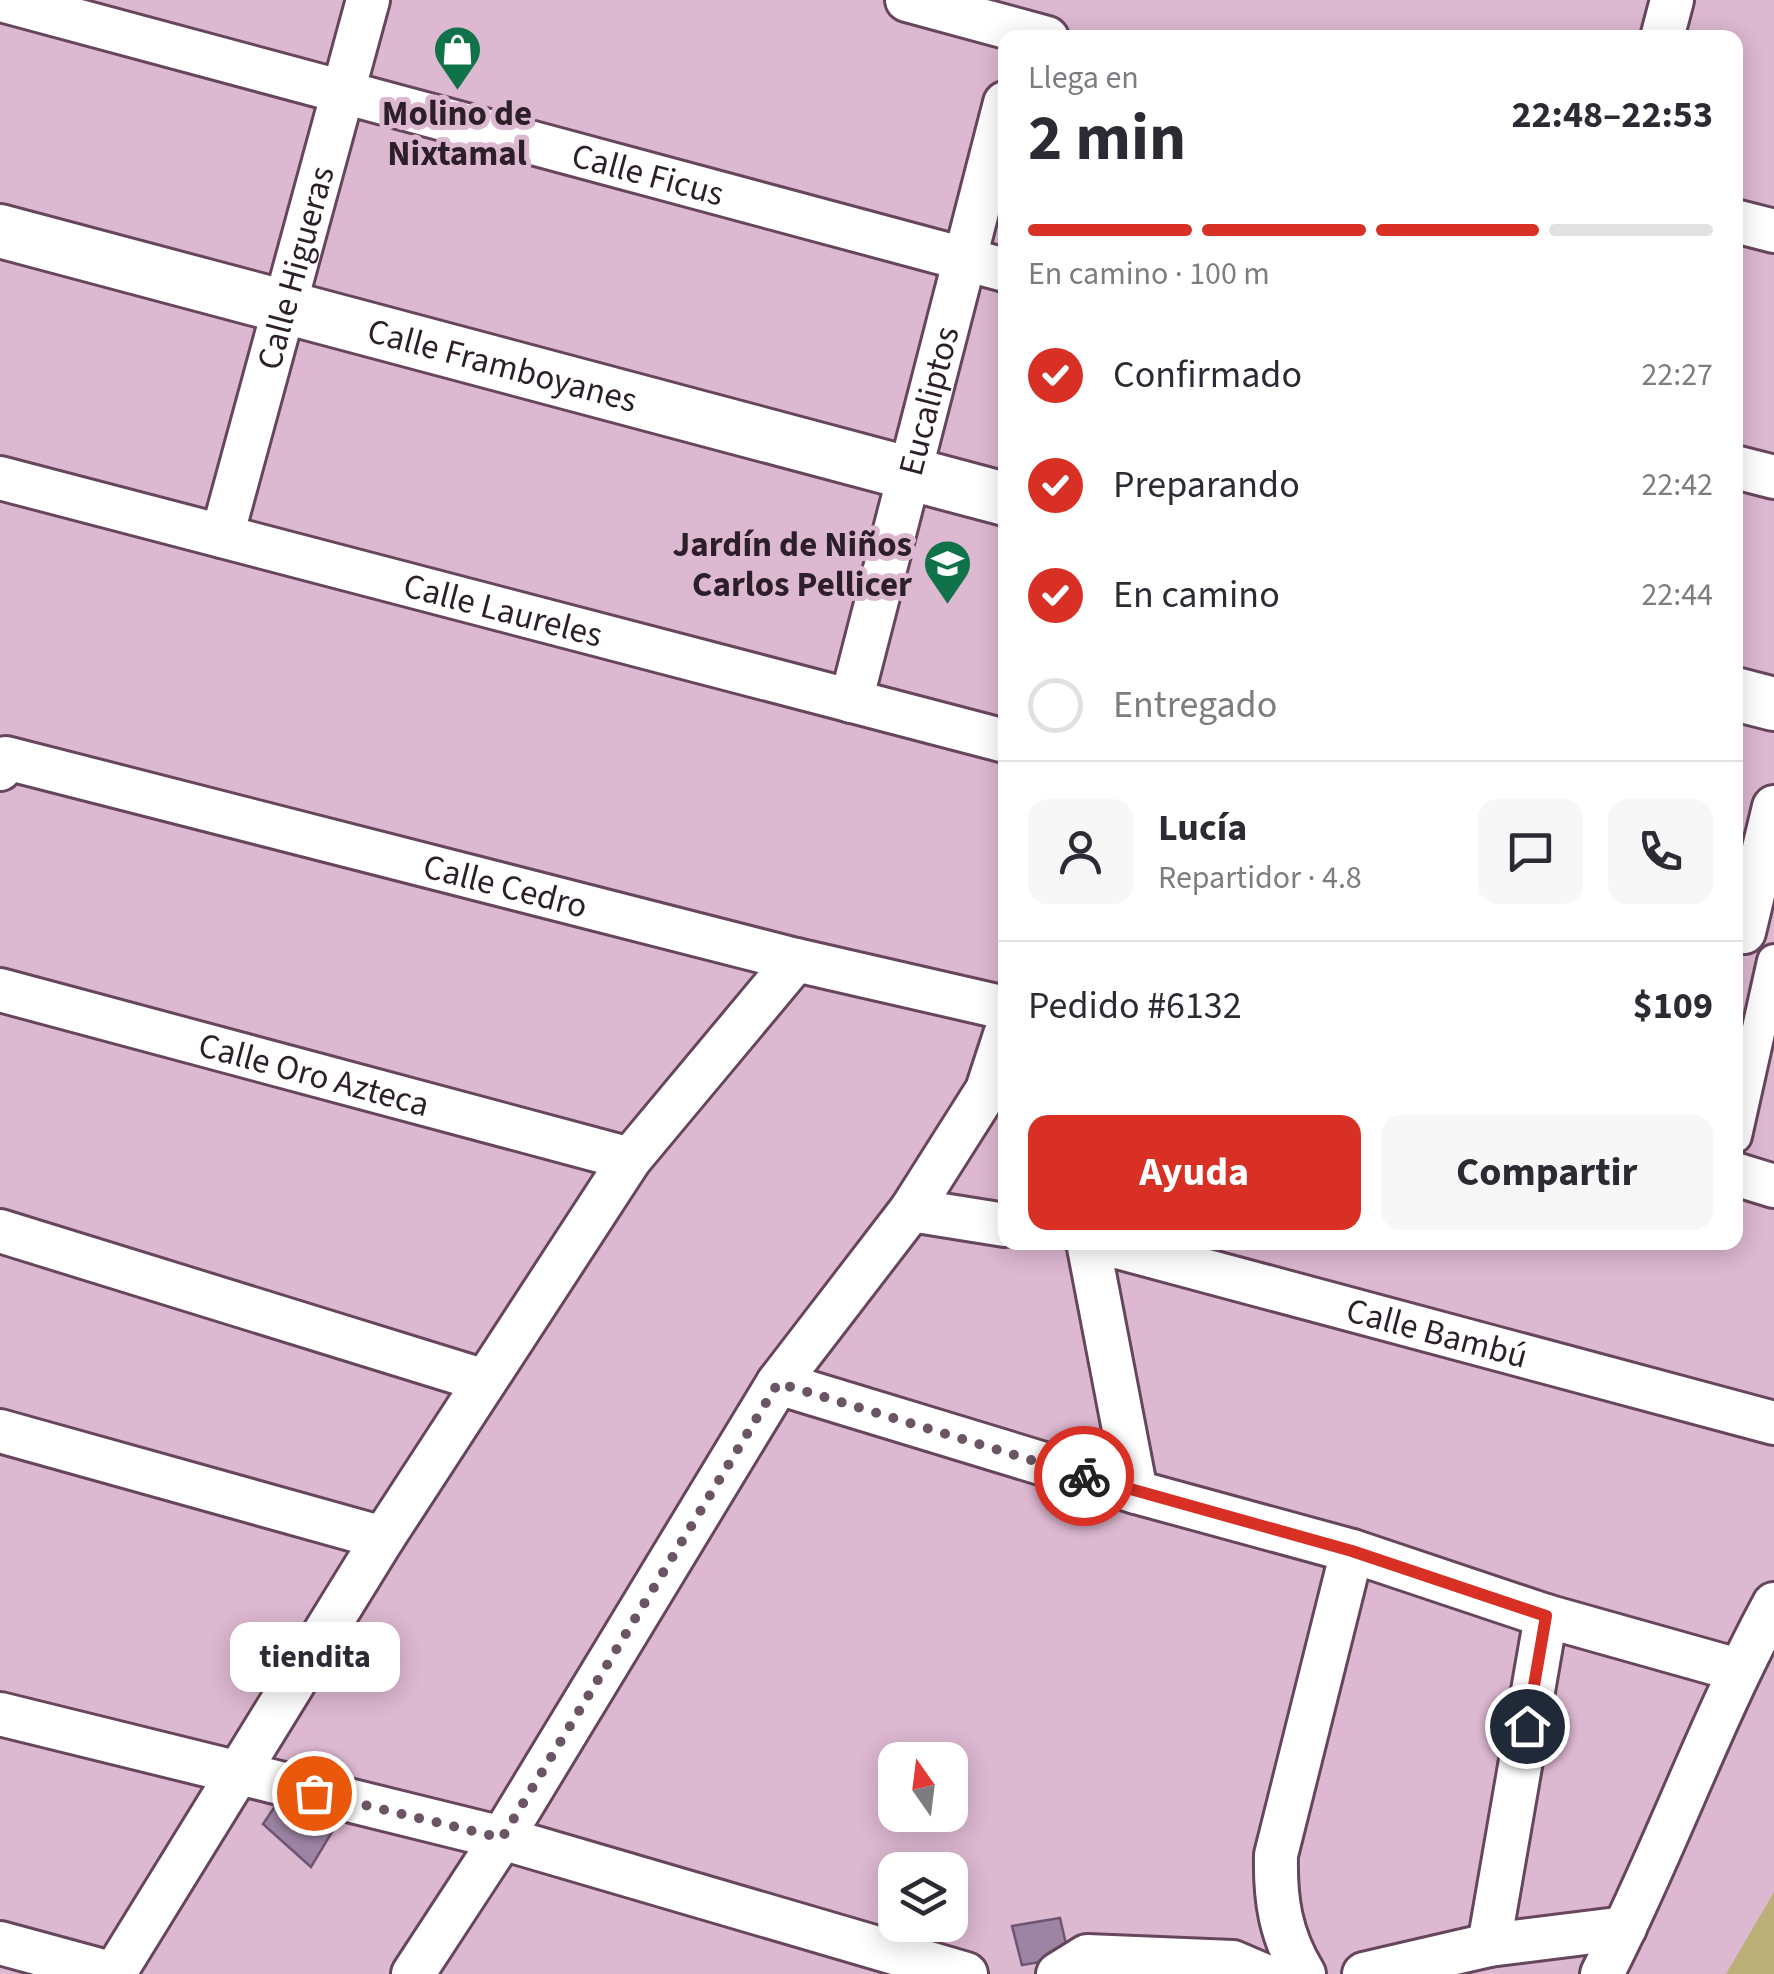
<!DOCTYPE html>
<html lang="es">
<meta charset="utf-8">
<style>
:root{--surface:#fff;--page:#f7f7f7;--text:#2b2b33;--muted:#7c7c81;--line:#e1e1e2;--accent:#d93025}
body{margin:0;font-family:"Source Sans 3",sans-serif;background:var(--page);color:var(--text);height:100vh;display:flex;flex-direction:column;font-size:38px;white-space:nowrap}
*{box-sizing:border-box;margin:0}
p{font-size:32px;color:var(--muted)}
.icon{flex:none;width:55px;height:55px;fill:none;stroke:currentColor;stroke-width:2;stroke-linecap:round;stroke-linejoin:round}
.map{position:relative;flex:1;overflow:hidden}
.panel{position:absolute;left:998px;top:30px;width:745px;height:1220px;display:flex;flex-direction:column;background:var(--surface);border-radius:20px;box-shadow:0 5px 25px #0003}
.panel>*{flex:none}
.needle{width:65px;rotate:346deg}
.tools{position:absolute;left:878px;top:1742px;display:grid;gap:20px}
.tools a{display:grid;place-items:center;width:90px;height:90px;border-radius:20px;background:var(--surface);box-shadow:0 5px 25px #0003;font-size:50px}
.pin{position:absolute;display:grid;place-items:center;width:85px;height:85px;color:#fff;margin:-42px;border:5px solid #fff;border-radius:50%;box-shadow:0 2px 10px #0007}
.courier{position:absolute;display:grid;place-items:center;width:100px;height:100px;margin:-50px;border:8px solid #d93025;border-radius:50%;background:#fff;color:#222;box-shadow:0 2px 12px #0007}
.bubble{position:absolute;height:70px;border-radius:20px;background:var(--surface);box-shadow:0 5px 25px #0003;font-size:32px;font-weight:700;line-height:70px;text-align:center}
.summary em{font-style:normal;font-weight:700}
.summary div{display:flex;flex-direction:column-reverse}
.summary{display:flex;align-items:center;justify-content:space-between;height:170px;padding:0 30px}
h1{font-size:65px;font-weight:700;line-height:75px}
.bar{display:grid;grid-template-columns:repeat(4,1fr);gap:15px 10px;align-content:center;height:120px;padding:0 30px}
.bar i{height:12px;border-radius:8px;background:var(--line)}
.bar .selected{background:var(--accent)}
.bar p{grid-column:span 4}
.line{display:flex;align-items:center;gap:25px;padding:0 30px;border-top:2px solid var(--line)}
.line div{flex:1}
.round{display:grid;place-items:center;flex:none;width:105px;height:105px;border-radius:20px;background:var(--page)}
ol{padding:0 30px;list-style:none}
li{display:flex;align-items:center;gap:30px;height:110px}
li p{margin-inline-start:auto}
li .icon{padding:10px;border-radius:50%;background:var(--accent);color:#fff;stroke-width:4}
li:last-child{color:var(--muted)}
li i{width:55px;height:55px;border:5px solid var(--line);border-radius:50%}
.action{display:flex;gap:20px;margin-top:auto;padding:20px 30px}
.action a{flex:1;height:115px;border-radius:20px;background:var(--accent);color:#fff;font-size:40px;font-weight:700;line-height:115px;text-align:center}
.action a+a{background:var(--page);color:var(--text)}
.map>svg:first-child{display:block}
.green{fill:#bbb078}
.building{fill:#9d84a4;stroke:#6d5673;stroke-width:2.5}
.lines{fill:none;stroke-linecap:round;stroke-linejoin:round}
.pedestrian-casing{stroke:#66465c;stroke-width:38}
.minor-casing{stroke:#66465c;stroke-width:48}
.tertiary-casing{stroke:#66465c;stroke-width:58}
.pedestrian{stroke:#fff;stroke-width:32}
.minor{stroke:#fff;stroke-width:42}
.tertiary{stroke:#fff;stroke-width:52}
.done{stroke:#6b5564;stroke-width:10;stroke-dasharray:0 18}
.route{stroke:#d93025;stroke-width:12}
.labels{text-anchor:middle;stroke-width:10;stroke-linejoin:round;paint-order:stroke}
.poi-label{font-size:35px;font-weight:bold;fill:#2d1f29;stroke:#ddb8d1}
.street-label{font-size:35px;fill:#2d1f29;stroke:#ddb8d1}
</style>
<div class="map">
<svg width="1774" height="1974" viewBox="0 0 1774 1974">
<rect width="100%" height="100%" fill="#ddb8d1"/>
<polygon class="green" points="1774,1892 1774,1974 1726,1974"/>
<g class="building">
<polygon points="278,1802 332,1832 311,1867 263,1824"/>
<polygon points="1060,1918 1069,1957 1022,1965 1012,1926"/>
</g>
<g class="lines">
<defs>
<polyline id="pedestrian" points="1735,1136 1774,961"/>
<g id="minor">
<path id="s1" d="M1,0L1005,270"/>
<polyline points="907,0 1047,38"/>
<polyline points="1662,38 1672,0"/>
<polyline points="1735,221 1774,231"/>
<polyline points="1735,467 1774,477"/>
<path id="s2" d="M0,478L1005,741"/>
<path id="s3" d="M222,536L368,0"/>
<path id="s4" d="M851,701L1005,103"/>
<path id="s5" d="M0,769L6,758L796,960L1005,1008"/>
<polyline points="1744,932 1774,807"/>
<path id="s6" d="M0,990L630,1159"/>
<polyline points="1735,1174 1774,1186"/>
<polyline points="911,1210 1005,1225"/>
<polyline points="0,1231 485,1381"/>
<polyline points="1088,1242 1136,1492"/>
<path id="s7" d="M1099,1242L1774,1423"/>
<polyline points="778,1383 1136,1492 1352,1551 1546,1616 1738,1670"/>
<polyline points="0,1431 383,1538"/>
<polyline points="0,1714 502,1838 966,1974"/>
<polyline points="0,1943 114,1974"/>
<polyline points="1489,1945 1546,1616"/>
<polyline points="114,1974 383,1538 630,1159 796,960"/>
<polyline points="413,1974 502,1838 778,1383 911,1210 987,1090 1005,1035"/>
<polyline points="1058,1974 1087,1956 1233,1962 1261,1974"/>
<path d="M1304,1974C1280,1935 1275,1899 1276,1855L1352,1551"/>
<polyline points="1364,1974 1489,1945 1625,1928"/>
<path d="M1602,1974C1664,1853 1709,1724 1774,1604"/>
</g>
<g id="tertiary">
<path id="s8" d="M0,231L1005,499"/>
<polyline points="1735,694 1774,704"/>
</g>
</defs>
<use href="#pedestrian" class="pedestrian-casing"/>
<use href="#minor" class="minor-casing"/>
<use href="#tertiary" class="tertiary-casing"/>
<use href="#pedestrian" class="pedestrian"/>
<use href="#minor" class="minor"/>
<use href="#tertiary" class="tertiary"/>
</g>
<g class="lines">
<polyline class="done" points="314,1793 502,1838 778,1383 1084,1476"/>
<polyline class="route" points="1084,1476 1352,1551 1546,1616 1527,1726"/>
</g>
<defs>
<symbol id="shop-pin" viewBox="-11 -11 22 30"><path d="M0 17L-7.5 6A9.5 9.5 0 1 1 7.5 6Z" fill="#107249" stroke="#ddb8d1"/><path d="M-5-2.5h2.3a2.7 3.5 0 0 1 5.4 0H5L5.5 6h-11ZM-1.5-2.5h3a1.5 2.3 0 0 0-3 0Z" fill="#fff"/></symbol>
<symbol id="school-pin" viewBox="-11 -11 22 30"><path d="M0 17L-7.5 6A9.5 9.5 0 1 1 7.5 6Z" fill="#107249" stroke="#ddb8d1"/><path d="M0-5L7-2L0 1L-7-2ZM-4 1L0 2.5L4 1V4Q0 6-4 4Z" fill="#fff"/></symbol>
</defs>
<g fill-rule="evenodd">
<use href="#shop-pin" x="430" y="22" width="55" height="75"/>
<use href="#school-pin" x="920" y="536" width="55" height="75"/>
</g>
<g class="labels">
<g class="poi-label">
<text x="457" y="125">Molino de<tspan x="457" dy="40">Nixtamal</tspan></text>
<text x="912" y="556" text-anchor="end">Jardín de Niños<tspan x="912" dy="40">Carlos Pellicer</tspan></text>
</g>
<g class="street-label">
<text dy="12" stroke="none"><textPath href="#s1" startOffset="670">Calle Ficus</textPath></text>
<text dy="12" stroke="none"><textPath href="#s3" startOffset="278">Calle Higueras</textPath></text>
<text dy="12" stroke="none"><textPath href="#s8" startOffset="520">Calle Framboyanes</textPath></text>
<text dy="12" stroke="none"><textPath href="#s4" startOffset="310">Eucaliptos</textPath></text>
<text dy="12" stroke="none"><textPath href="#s2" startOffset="520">Calle Laureles</textPath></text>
<text dy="12" stroke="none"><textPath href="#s5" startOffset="528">Calle Cedro</textPath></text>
<text dy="12" stroke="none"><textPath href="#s6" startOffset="325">Calle Oro Azteca</textPath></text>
<text dy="12" stroke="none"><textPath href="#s7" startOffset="350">Calle Bambú</textPath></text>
</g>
</g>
</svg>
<div class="tools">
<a><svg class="needle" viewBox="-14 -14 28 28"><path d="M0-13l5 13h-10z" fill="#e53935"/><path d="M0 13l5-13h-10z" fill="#7c7c81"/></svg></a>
<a><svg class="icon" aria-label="layers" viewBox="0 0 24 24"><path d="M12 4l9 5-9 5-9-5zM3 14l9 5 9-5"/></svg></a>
</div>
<div class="pin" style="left:314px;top:1793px;background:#ea580c"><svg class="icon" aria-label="bag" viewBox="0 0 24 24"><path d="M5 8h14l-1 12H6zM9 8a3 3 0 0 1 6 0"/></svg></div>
<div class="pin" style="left:1527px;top:1726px;background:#1f2937"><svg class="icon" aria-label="home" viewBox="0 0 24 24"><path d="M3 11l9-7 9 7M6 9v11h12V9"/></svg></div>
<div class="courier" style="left:1084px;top:1476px"><svg class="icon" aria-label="bike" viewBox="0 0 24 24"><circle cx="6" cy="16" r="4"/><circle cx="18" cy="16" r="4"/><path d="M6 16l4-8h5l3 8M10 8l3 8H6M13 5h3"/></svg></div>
<div class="bubble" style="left:230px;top:1622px;width:170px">tiendita</div>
<section class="panel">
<div class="summary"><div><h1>2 min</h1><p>Llega en</p></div><em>22:48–22:53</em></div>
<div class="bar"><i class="selected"></i><i class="selected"></i><i class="selected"></i><i></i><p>En camino · 100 m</p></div>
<ol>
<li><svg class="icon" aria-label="check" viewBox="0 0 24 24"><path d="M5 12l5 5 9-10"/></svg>Confirmado<p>22:27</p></li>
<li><svg class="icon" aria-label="check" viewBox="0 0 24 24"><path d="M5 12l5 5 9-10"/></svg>Preparando<p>22:42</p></li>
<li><svg class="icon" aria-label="check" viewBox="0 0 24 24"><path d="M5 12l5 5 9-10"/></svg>En camino<p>22:44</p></li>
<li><i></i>Entregado</li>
</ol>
<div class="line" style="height:180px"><a class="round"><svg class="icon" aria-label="person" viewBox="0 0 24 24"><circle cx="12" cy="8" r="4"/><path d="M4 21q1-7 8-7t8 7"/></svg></a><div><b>Lucía</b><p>Repartidor · 4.8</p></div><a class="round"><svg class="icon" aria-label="chat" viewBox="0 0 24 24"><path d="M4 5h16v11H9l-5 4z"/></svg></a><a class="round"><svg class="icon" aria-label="phone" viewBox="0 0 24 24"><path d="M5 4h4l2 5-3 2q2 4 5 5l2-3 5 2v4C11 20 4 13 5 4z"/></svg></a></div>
<div class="line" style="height:130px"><div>Pedido #6132</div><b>$109</b></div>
<div class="action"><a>Ayuda</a><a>Compartir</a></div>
</section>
</div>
